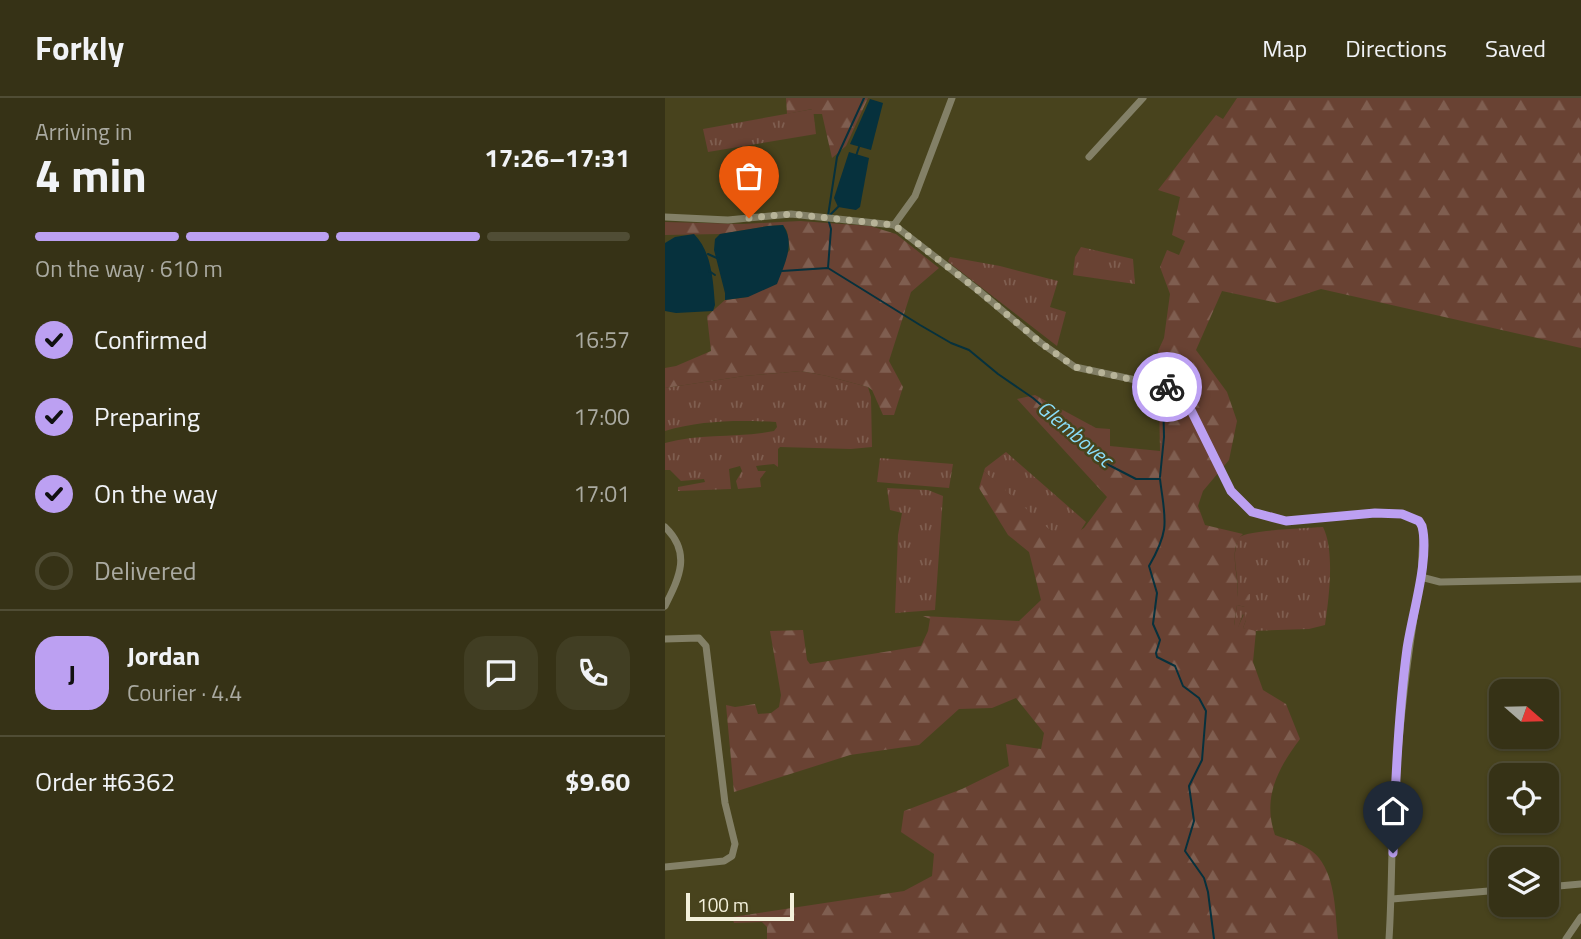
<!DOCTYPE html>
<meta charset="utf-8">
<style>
:root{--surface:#363216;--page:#413e23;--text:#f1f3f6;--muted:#aaaaa1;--line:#504d35;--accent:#bca0f2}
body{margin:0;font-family:"Titillium Web",sans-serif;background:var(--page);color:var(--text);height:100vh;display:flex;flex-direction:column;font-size:26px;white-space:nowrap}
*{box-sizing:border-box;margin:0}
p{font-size:23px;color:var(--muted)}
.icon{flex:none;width:38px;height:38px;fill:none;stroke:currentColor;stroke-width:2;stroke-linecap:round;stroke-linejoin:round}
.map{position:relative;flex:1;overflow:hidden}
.sheet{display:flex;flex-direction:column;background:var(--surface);width:665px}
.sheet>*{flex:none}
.needle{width:46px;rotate:110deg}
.controls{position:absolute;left:824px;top:581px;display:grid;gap:14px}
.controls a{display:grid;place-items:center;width:70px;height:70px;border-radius:14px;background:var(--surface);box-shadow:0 2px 5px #0004,0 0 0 2px var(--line);font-size:35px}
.scale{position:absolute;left:21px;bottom:18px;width:108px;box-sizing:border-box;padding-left:7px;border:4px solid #f3f0db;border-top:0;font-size:19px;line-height:24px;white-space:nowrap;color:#f3f0db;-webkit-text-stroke:5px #48431d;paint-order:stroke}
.pin{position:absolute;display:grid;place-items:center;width:60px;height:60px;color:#fff;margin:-72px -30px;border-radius:50% 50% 50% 0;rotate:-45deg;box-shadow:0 0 7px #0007}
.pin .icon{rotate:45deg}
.courier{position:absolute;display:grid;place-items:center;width:70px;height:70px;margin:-35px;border:5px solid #bca0f2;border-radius:50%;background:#fff;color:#222;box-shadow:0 2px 9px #0007}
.headline em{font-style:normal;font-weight:700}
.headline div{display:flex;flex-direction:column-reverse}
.headline{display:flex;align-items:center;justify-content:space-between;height:119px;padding:0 35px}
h1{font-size:46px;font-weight:700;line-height:52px}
.bar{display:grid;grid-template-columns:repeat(4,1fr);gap:10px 7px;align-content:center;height:84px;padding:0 35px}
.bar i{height:9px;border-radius:5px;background:var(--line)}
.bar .active{background:var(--accent)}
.bar p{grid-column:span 4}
.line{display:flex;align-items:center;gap:18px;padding:0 35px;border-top:2px solid var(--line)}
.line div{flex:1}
.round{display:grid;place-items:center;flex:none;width:74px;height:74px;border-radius:21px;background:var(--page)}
ol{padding:0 35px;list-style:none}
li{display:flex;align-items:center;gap:21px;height:77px}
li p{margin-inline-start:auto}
li .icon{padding:7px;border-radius:50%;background:var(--accent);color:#111;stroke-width:4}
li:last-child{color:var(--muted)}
li i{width:38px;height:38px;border:4px solid var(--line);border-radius:50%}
header{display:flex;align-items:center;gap:42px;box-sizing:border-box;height:98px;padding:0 35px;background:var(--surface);border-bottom:2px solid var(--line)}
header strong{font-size:33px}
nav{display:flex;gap:38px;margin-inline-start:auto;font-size:24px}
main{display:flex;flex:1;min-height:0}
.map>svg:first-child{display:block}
.grass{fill:url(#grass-tufts)}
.forest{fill:url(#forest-firs)}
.water{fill:#06313d}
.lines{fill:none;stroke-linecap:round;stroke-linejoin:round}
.stream{stroke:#06313d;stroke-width:2}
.street{stroke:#838067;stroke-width:7}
.done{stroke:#b7b398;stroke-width:7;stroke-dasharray:0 12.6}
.route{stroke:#bca0f2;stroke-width:9}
.labels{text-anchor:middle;stroke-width:5;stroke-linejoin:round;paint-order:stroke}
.water-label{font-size:21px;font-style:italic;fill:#8addf9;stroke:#48431d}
</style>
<header>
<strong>Forkly</strong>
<nav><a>Map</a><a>Directions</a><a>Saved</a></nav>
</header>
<main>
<section class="sheet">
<div class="headline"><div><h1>4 min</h1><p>Arriving in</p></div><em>17:26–17:31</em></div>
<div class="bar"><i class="active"></i><i class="active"></i><i class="active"></i><i></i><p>On the way · 610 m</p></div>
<ol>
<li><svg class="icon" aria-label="check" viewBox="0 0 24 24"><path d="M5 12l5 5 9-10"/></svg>Confirmed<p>16:57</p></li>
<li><svg class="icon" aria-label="check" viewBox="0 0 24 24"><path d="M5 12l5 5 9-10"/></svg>Preparing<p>17:00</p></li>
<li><svg class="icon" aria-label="check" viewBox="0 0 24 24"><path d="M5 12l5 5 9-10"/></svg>On the way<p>17:01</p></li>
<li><i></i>Delivered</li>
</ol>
<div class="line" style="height:126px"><b class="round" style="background:var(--accent);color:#111">J</b><div><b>Jordan</b><p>Courier · 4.4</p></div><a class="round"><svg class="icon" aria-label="chat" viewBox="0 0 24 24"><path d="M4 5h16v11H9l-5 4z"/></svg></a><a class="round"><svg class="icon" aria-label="phone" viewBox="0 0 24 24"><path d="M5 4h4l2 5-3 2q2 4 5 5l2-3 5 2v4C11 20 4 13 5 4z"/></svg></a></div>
<div class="line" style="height:91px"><div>Order #6362</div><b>$9.60</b></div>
</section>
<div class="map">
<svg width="916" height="841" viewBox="0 0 916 841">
<defs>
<pattern id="grass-tufts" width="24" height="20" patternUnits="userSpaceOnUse" patternTransform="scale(1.75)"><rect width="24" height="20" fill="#694233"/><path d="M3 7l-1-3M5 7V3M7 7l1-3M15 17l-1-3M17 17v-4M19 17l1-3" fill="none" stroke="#7f5e50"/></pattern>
<pattern id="forest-firs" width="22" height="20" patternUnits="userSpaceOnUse" patternTransform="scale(1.75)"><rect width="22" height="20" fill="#694233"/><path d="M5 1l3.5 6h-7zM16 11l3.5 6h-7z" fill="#7f5e50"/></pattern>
</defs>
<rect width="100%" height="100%" fill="#48431d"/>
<g class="grass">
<polygon points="148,11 151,36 43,54 38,31"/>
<polygon points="416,149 468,161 470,186 408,177 410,159"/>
<polygon points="285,159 335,168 393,183 385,209 401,214 392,248 286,166 283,163"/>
<path d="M136,273L162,278L203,289L206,299L207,349L186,351L115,349L113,351V369L109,366L91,368L93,373H101L95,381L96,389L73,391L71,383L77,373L75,368L64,371L66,391L13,393V389L40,384L39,381L16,383L5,372H0V345C35,335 73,340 109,333L112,329L111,324C75,322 36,322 0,333V290L79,278Z"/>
<path d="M341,354L421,424L414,435L402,441C380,435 337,390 319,373L320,370Z"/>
<polygon points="215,360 288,366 284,390 212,384"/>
<polygon points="222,390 263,392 278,398 270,512 230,515 233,437 237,415 225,412"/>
<path d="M658,429C670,453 664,500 660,527L644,531L585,533L578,530L581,522L578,516L573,530L569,528L572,507L580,509L576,499H572C575,485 569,470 570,455C571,450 571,443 575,439C582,432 645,430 658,429Z"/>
</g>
<g class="forest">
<polygon points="121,0 203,0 181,48 167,60 157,16 148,16 147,11 122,16"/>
<path d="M572,0H916V250L656,191L613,205L557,193L531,252L562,294L572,323L564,362L538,393L533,408L540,427L578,436C561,452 576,480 572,499L585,496V501L580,509L572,507L569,527L573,529L580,514L581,522L578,530L591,533L588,564L598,592L621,606L635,641C613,670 597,700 610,737C624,742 645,748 654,760C671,782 670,815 673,841H102V829L97,824L69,825L67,819L239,793L267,778L269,756L236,734L239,713L297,691L344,668L341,646L376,651L379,635L351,600L327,610L294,611L254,647L185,657L69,694L61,607L70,609L90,606L93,616L106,615L114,609L116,597L105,533L138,532L142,562L145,566L256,548L263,533L265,521L258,518L354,523L376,502L364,454L343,437L314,390L319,373L385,432L402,440L419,430L442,399L352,301L370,297L431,330L445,331V348L495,353L493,253L499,240L505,196L495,169L502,152L514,157L520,143L507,137L515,99L493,92L551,17L558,21Z"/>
<polygon points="135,123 205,128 231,136 274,170 246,194 224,263 238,289 229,317 218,317 207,292 203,289 162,278 136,273 79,278 0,290 0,270 11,268 46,253 42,218 60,202 83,199 125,152 122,133 118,127 103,128 55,136 0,137 0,124 77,126"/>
</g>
<g class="water">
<polygon points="205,1 218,5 206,52 185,46"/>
<polygon points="184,54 204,60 195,109 191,112 173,109 169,100"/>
<path d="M118,127C131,146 119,167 112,186L83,199L60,202V195L49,152L50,141L55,136L103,128Z"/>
<path d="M29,136C47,154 48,183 50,207L48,213L11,215L0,213V145L10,139Z"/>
</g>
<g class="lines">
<g class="stream">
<polyline points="191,58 195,46"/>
<polyline points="163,118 172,59 199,0"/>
<polyline points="164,118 173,109"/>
<polyline points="43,156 54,161"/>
<polyline points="163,170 166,131 164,124"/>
<polyline points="44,173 50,177"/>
<path d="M117,173L163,170L255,227L286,245L304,252L333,276L368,300L423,347L440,365L471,381H495C500,422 506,430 484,468L492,495L488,526L495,542L491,555L492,559L510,568L518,588L534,600L541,613L537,662L524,688L529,723L520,753L539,780L543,794L549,841"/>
<polyline points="495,379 499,339 498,296 500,291"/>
</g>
<g class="street">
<polyline points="424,59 478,0"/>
<polyline points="0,119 63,122 126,116 229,127 250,98 287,0"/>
<polyline points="229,127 314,193 376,245 410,269 508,290 520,300 566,393 587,414 621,423 710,415 737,416 754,423 758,435 756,479 775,484 916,481"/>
<path d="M0,429C27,455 14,480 0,508"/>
<polyline points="0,541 34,540 41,548 60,705 70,746 67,758 59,763 0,769"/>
<polyline points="882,789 916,786"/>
<polyline points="727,801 836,792"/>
<path d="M724,841C727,796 726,752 729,707C734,630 742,554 756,479"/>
<polyline points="901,841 916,819"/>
</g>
</g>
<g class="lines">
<polyline class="done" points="84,120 126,116 229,127 314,193 376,245 410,269 502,289"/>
<path class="route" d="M502,289L508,290L520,300L566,393L587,414L621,423L710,415L737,416L754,423L757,428C765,461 747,516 742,551C733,618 730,687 728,755"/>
</g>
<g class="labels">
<g class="water-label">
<text transform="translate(410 336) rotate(40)" y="7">Glembovec</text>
</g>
</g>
</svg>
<div class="controls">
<a><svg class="needle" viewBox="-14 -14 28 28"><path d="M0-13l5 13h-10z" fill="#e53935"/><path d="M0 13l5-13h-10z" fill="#aaaaa1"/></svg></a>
<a><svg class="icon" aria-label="locate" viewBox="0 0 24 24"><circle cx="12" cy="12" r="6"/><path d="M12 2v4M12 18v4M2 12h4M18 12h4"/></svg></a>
<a><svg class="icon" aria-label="layers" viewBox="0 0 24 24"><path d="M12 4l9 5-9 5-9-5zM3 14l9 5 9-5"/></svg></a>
</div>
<div class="scale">100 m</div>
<div class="pin" style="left:84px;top:120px;background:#ea580c"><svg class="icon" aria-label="bag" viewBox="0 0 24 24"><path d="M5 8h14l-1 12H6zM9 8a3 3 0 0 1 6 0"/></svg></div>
<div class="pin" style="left:728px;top:755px;background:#1f2937"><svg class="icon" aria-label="home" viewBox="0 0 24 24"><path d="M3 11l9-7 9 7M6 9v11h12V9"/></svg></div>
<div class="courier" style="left:502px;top:289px"><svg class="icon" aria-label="bike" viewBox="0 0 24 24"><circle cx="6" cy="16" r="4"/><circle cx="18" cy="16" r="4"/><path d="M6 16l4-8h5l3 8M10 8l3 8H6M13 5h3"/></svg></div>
</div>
</main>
